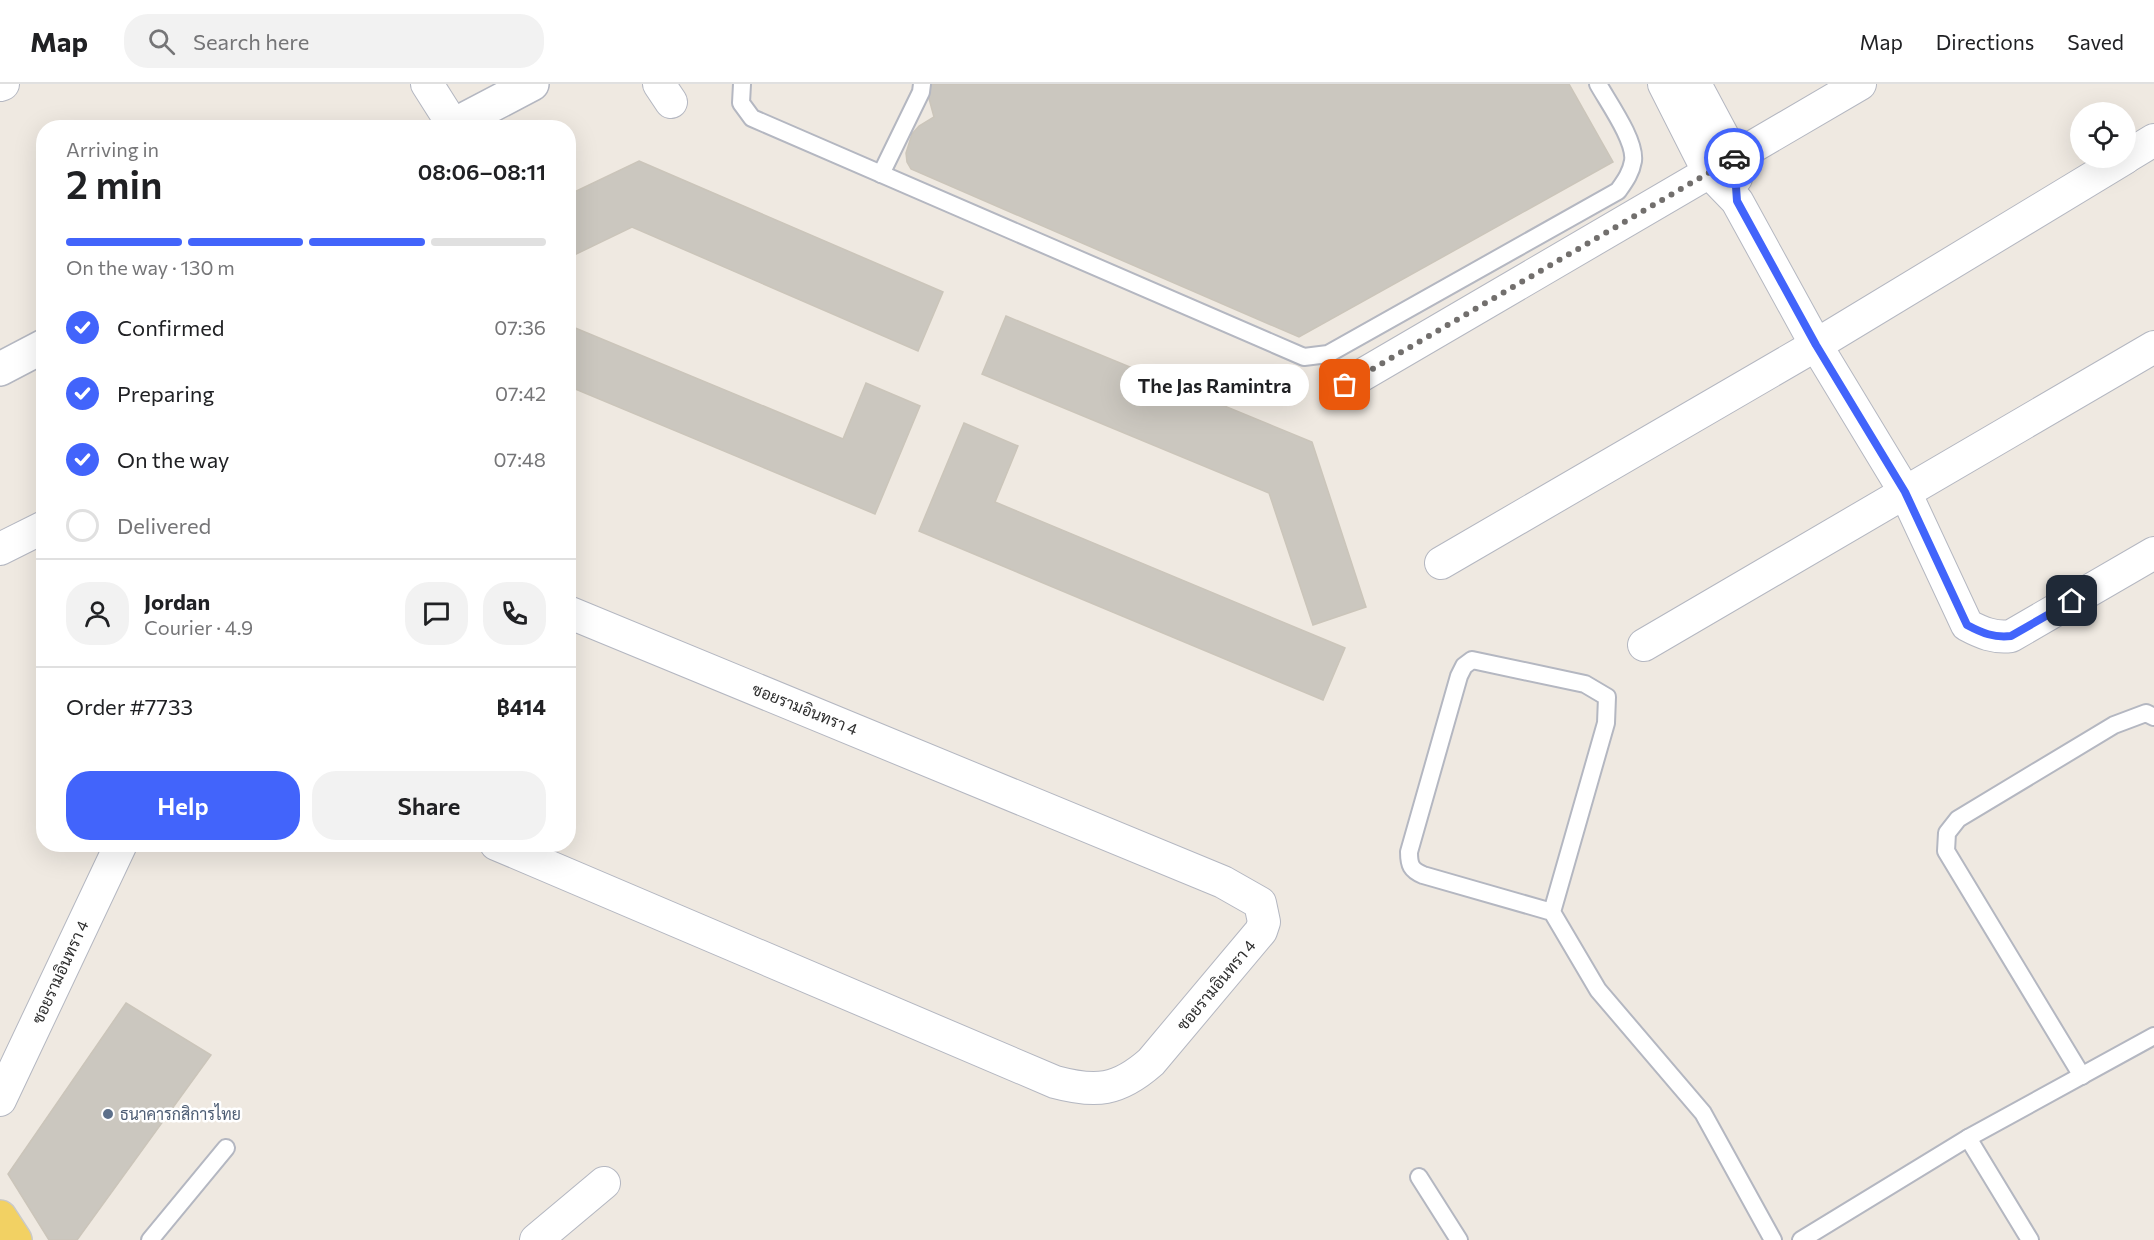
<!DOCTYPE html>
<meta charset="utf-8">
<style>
:root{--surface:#fff;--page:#f2f2f2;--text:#202124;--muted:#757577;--line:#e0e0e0;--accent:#4264fb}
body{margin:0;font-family:Commissioner,Sarabun,sans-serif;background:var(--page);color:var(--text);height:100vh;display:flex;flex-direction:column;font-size:22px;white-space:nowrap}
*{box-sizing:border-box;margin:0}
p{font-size:20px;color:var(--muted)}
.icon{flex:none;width:33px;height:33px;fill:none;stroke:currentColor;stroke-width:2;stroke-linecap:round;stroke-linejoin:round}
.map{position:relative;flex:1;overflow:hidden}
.side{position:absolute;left:36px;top:36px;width:540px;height:732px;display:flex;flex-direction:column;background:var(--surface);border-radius:24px;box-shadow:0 6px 24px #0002}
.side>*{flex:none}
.buttons{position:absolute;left:2070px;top:18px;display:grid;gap:12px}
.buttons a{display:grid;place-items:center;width:66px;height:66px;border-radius:50%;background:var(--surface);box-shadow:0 6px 24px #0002;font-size:30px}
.pin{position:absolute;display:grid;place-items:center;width:51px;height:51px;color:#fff;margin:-26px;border-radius:12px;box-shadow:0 3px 9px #0006}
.courier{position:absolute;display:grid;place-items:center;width:60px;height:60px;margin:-30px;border:4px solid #4264fb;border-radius:50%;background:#fff;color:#222;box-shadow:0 2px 8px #0007}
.bubble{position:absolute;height:42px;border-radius:21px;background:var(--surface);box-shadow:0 6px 24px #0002;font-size:20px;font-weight:600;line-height:42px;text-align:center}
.summary em{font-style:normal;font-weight:600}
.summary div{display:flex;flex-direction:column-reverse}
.summary{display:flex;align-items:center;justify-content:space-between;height:102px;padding:0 30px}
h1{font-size:39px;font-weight:600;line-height:45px}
.bar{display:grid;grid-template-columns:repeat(4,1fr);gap:9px 6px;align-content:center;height:72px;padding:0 30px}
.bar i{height:8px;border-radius:4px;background:var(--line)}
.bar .selected{background:var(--accent)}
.bar p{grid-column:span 4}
.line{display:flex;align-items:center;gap:15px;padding:0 30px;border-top:2px solid var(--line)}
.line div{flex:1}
.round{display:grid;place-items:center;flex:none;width:63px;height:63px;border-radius:24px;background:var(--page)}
ol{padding:0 30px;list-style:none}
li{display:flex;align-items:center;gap:18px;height:66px}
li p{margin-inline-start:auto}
li .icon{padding:6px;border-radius:50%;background:var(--accent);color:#fff;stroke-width:4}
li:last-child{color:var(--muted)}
li i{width:33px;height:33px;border:3px solid var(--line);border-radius:50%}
.button{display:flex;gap:12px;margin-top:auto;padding:12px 30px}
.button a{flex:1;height:69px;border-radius:24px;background:var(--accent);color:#fff;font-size:24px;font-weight:600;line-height:69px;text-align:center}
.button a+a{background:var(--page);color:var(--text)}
header{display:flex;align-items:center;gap:36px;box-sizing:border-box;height:84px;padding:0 30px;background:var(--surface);border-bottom:2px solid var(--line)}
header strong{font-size:28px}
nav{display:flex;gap:33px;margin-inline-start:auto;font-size:21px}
.search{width:420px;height:54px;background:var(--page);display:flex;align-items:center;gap:15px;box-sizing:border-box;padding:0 21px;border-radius:24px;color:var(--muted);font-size:22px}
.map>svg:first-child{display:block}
.building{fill:#cbc7bf;stroke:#cbc5ba;stroke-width:1.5}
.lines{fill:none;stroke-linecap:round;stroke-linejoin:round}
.service-casing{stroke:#b4b7c1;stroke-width:20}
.minor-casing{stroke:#b4b7c1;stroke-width:34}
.secondary-casing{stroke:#b4b7c1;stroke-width:36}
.primary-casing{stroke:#c9c9c9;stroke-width:36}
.service{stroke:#fff;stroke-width:16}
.minor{stroke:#fff;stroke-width:32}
.secondary{stroke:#fff;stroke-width:33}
.primary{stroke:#f2d163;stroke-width:33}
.done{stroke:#726f6d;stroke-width:6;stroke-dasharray:0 10.8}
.route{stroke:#4264fb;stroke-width:8}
.service-dot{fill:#5c6f8a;stroke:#fff;stroke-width:2}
.labels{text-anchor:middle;stroke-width:5;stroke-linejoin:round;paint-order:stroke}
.street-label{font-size:16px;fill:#2e2e2e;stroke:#fff}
.service-label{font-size:16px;fill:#4e5e75;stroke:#fff;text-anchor:start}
</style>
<header>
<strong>Map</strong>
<div class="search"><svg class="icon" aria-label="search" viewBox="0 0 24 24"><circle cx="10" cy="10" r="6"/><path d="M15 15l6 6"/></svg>Search here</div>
<nav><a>Map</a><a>Directions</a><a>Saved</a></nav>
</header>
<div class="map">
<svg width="2154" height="1156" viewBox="0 0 2154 1156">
<rect width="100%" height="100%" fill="#efe9e1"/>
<g class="building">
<polygon points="925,0 1569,0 1613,78 1299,253 911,85 907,78 906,69 912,50 919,42 934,33"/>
<polygon points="639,77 943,208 918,267 632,143 568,174 568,111"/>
<polygon points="1006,232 1312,358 1366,523 1313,541 1269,409 982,290"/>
<polygon points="568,241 843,355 866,299 920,322 875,430 568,302"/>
<polygon points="964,339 1018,362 995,418 1345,564 1323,616 919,447"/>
<polygon points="126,919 211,971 77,1156 49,1156 8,1090"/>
</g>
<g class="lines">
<defs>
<g id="service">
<path d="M742,0L741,19L752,34L1304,273L1328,270L1618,107C1625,97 1631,89 1633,77C1636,57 1608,18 1598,0"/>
<polyline points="881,90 921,8 922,0"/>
<path d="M1552,828L1423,791C1411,786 1409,781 1409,768L1459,592L1464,582L1472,576L1585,600L1607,613L1606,639L1552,828L1598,906L1703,1029L1773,1156"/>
<polyline points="2082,992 1946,767 1947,749 1958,735 2114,641 2146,629 2154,633"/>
<polyline points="1968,1054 2030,1156"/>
<polyline points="1419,1093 1459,1156"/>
<polyline points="150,1156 226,1064"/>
<polyline points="1801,1156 1968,1054 2154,952"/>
</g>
<g id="minor">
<polyline points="427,0 453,41"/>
<polyline points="659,0 671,18"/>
<path d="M1664,0L1708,87L1737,117L1816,261L1905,408L1967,541C1982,549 1994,554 2011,552L2154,469"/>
<polyline points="1695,0 1734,73 1736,94"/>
<polyline points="0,1 3,0"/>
<polyline points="2126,73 2154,56"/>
<polyline points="1345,301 1860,0"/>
<polyline points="0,465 44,443"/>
<polyline points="1441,479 1816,261 2125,74"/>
<polyline points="1644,561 2154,263"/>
<path d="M496,760L1055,998C1096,1009 1118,1007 1151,978L1261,847L1264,838L1260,819L1223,798L568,528"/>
<polyline points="0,1016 121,760"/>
<polyline points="536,1156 604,1099"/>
</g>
<g id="secondary">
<polyline points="448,44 532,0"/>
<polyline points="0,285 44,262"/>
</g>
<polyline id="primary" points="0,1133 15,1156"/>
</defs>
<use href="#service" class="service-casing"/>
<use href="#minor" class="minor-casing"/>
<use href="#secondary" class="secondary-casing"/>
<use href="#primary" class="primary-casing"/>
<use href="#service" class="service"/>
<use href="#minor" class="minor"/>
<use href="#secondary" class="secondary"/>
<use href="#primary" class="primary"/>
</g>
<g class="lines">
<polyline class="done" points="1345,301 1734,74"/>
<path class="route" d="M1734,74L1737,117L1816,261L1905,408L1967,541C1982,549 1994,554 2011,552L2072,517"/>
</g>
<circle class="service-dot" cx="108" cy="1030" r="6"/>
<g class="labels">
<g class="street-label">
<text transform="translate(805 625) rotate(22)" y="6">ซอยรามอินทรา 4</text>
<text transform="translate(60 888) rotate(-65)" y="6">ซอยรามอินทรา 4</text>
<text transform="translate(1216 901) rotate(-50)" y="6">ซอยรามอินทรา 4</text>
</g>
<g class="service-label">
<text x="120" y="1036">ธนาคารกสิการไทย</text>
</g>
</g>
</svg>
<div class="buttons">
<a><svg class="icon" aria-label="locate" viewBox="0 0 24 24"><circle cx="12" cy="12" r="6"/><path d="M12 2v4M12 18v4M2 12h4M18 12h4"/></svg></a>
</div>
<div class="pin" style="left:1345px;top:301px;background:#ea580c"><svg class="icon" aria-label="bag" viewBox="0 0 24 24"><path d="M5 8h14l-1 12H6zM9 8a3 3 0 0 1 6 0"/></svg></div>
<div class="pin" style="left:2072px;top:517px;background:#1f2937"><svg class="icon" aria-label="home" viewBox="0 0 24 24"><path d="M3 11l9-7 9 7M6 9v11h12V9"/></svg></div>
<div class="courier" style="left:1734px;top:74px"><svg class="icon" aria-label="car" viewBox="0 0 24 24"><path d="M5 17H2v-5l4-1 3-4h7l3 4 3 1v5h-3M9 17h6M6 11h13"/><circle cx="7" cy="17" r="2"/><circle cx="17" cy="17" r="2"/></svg></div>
<div class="bubble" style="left:1120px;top:280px;width:189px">The Jas Ramintra</div>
<section class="side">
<div class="summary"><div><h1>2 min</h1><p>Arriving in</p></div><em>08:06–08:11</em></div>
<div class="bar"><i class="selected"></i><i class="selected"></i><i class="selected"></i><i></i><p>On the way · 130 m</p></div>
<ol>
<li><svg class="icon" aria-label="check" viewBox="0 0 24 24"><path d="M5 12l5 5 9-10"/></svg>Confirmed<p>07:36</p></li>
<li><svg class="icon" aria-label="check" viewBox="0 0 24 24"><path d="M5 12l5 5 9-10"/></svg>Preparing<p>07:42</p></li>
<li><svg class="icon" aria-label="check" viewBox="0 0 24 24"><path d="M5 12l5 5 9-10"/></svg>On the way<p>07:48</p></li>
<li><i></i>Delivered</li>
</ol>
<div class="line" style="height:108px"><a class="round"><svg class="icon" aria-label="person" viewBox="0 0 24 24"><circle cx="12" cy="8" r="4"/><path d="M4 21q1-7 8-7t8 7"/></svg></a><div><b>Jordan</b><p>Courier · 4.9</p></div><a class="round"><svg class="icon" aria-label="chat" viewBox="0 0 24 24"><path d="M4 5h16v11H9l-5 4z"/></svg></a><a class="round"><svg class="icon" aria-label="phone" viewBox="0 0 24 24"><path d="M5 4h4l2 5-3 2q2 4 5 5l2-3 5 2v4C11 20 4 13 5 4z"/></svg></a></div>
<div class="line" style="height:78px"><div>Order #7733</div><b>฿414</b></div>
<div class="button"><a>Help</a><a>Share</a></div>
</section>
</div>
